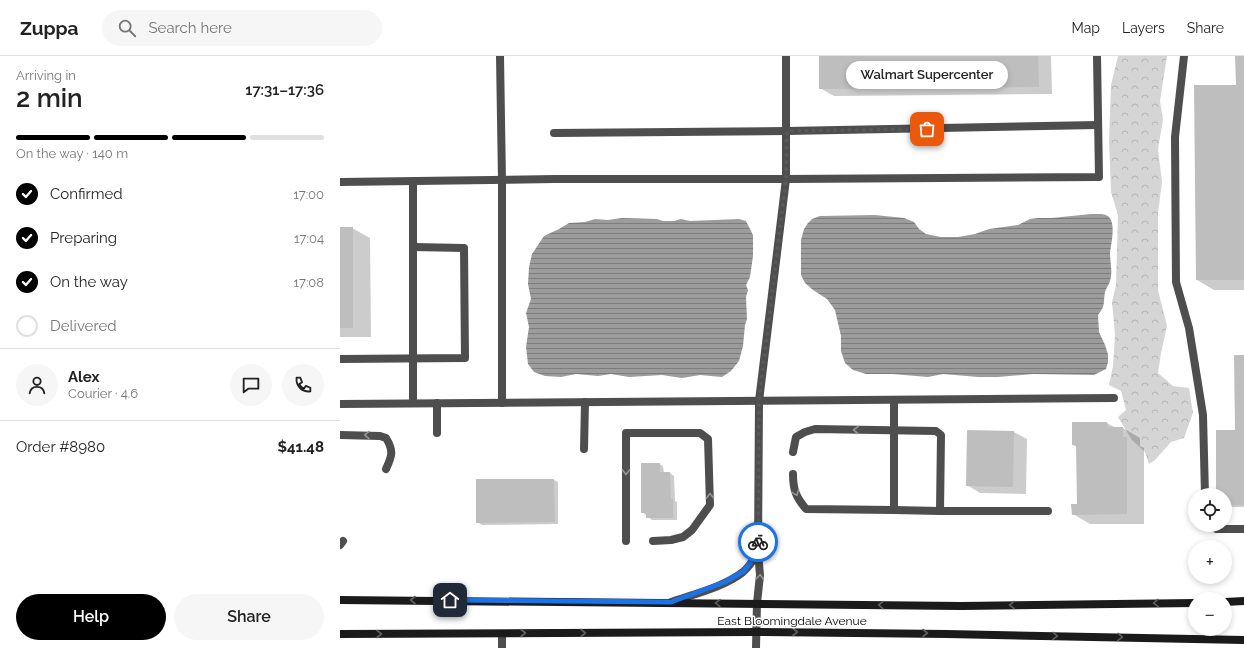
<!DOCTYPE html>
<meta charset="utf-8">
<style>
:root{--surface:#fff;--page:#f6f6f6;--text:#222;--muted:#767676;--line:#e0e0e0;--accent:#000}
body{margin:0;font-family:Raleway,sans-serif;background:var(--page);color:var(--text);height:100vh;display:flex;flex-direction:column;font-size:15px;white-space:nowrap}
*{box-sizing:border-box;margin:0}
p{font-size:13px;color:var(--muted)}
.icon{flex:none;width:22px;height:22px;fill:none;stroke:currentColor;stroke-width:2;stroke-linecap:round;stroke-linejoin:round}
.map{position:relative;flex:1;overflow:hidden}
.sheet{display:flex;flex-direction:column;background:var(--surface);width:340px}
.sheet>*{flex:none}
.controls{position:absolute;left:848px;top:432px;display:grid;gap:8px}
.controls a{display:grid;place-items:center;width:44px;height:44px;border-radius:50%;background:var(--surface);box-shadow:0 2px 6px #0003;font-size:20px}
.pin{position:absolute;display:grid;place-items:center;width:34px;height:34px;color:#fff;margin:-17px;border-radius:8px;box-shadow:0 2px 6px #0006}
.courier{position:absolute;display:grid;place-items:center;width:40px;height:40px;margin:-20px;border:3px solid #1a73e8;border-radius:50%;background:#fff;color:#222;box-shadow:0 1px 5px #0007}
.bubble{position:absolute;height:28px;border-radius:14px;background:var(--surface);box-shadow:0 2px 6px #0003;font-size:13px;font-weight:600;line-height:28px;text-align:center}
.summary em{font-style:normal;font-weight:600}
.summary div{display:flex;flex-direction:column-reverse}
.summary{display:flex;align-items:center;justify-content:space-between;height:68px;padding:0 16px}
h1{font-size:26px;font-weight:600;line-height:30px}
.bar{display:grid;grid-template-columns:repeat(4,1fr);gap:6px 4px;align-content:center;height:48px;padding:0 16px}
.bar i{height:5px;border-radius:3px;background:var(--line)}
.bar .current{background:var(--accent)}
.bar p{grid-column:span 4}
.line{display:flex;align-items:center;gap:10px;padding:0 16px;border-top:1px solid var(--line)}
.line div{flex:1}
.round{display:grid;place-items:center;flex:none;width:42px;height:42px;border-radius:21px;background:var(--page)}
ol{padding:0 16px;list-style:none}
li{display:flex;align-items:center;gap:12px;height:44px}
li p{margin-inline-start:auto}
li .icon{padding:4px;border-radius:50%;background:var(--accent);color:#fff;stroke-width:4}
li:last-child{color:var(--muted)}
li i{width:22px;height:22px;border:2px solid var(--line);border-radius:50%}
.button{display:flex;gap:8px;margin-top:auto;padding:8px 16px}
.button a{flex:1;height:46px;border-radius:24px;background:var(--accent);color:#fff;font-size:16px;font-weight:600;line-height:46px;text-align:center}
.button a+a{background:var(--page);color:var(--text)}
header{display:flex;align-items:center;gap:24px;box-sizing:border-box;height:56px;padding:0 20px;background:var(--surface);border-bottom:1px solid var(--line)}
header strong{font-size:19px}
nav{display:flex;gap:22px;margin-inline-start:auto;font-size:14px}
.search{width:280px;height:36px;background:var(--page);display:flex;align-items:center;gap:10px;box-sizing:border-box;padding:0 14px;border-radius:22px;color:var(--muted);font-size:15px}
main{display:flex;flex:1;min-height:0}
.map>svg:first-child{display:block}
.forest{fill:url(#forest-crowns)}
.water{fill:url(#water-rules)}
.shadow{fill:#0003}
.building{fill:#bebebe}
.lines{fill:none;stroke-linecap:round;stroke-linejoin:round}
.service{stroke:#4e4e4e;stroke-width:8}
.minor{stroke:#4e4e4e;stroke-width:8}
.secondary{stroke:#1b1b1b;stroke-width:8}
.oneway{stroke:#959595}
.oneway2{stroke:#5f5f5f}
.done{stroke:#595959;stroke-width:4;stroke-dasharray:0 7.2}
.route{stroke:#1a73e8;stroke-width:5}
.labels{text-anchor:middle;stroke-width:3;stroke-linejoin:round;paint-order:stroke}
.street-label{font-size:12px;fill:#000;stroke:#fff}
</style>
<header>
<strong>Zuppa</strong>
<div class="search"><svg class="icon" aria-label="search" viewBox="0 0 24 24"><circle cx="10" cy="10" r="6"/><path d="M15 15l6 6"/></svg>Search here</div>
<nav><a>Map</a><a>Layers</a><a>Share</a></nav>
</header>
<main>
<section class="sheet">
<div class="summary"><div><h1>2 min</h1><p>Arriving in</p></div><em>17:31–17:36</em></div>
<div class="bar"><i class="current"></i><i class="current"></i><i class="current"></i><i></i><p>On the way · 140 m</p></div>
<ol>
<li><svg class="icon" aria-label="check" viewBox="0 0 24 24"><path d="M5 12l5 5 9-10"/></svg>Confirmed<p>17:00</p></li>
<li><svg class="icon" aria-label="check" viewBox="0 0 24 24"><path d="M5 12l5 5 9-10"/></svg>Preparing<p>17:04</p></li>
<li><svg class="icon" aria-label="check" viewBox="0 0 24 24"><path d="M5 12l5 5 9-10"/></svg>On the way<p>17:08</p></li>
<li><i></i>Delivered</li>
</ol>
<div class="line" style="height:72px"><a class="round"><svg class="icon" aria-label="person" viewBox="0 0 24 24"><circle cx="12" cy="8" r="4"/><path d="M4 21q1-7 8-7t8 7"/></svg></a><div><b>Alex</b><p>Courier · 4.6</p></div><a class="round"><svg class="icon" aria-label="chat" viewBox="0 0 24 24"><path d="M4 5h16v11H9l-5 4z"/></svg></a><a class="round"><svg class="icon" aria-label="phone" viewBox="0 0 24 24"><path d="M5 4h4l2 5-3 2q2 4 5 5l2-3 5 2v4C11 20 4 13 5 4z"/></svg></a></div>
<div class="line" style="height:52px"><div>Order #8980</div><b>$41.48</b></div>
<div class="button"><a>Help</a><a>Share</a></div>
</section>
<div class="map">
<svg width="904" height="592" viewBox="0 0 904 592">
<defs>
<pattern id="forest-crowns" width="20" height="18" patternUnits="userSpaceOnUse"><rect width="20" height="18" fill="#d5d5d5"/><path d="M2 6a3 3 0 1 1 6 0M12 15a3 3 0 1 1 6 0" fill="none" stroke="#b5b5b5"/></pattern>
<pattern id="water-rules" width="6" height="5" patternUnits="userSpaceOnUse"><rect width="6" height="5" fill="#9c9c9c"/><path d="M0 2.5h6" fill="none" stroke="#7d7d7d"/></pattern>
</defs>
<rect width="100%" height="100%" fill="#fff"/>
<polygon class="forest" points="778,0 827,0 820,45 823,64 818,93 822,126 818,157 818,234 827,270 821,297 818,317 833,330 849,332 853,357 844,382 831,386 815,404 809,408 805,396 792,384 778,361 786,354 781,335 769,329 773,310 775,279 772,246 776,229 778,159 771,136 769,85 771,29"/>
<g class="water">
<path d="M751,158C757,158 766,157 769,161C776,168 771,188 770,197C770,207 773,215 770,225C769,229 766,232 765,236C763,247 766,249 758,259L759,276L765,289L768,298V306L766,313L754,319L693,318L658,321H638L603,318L588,321L552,318H526L513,314L505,307L501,295V280L495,254L487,243L473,234L465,227L461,219V184L464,173L468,167L472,163L480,160L535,159L564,162L574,166L579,173L586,178L601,181H618L635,178L649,173L678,169L690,163L698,162H712Z"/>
<polygon points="282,162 317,163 323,165 334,165 341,163 350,165 399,163 406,165 413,179 413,200 410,221 406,229 408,234 406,241 407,263 405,269 403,290 399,305 391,315 382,321 360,319 342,322 322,319 289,321 271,318 258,320 236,318 221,321 205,320 194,316 188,308 186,291 189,271 186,257 191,243 188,228 189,211 192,198 204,180 219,173 229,167 245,166 255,163 268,164"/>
</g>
<g class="shadow">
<polygon points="480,0 711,0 712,38 494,40 480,32"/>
<polygon points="896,0 904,0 904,234 874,234 857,224 900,30"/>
<polygon points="0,172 12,172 30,182 31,281 0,281"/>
<polygon points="904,300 904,451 885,451 885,439 877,439 896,375"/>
<polygon points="767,367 776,372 783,372 800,382 800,390 804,392 804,468 750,468 733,458 738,449 737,391 733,389"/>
<polygon points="674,376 687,383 686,438 640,437 627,429"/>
<polygon points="319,408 323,410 324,417 330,417 334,420 335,445 337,446 337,464 312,464 302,456"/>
<polygon points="214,424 218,426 218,468 142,469 137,466"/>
</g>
<g class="building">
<polygon points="479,0 698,0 699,31 479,33"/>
<polygon points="895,0 904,0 904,224 856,224 854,29 896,29"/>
<rect x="0" y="171" width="13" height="101"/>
<polygon points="894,299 904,299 904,449 885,449 885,439 876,439 876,374 895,374"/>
<polygon points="732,366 767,366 768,371 783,371 783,381 787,381 787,458 732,459 731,448 737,448 736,389 732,389"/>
<polygon points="627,374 674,375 673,431 626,430"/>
<polygon points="301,407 320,407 320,416 330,416 331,443 333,443 333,462 306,462 306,457 301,457"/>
<polygon points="136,423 214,423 215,466 136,467"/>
</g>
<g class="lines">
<g class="service">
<polyline points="160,0 162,125 162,347"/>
<polyline points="844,0 835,81 836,226 849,272 863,359 865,439"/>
<polyline points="214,77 447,75 758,69"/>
<polyline points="0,126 215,123 446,123 759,121 757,0"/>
<polyline points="73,126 73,347"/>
<polyline points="0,303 125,302 124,192 73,191"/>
<polyline points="97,347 97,377"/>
<polyline points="0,348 774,342"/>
<path d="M0,379L40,380L46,382C54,395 52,400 46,413"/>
<polyline points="244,393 245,346"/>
<polyline points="453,396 456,381 465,376 475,373 596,375 601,379 600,455 554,454"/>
<path d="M453,418C453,434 456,441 466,453L554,454V344"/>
<polyline points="600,455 708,455"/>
<polyline points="868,469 876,473 904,473"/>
<polyline points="286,485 286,377 360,377 368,383 370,449 352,474 343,481 331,484 313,485"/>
<polyline points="0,489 3,485"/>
<path d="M331,546C354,538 384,531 403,516C409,511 414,503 418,496"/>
<polyline points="417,547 420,519 418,496 419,345 446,123 446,0"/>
</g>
<g class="minor">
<polyline points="162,578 162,592"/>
<polyline points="416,592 417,547"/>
</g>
<g class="secondary">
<polyline points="0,544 622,550 855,547"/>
<polyline points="885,546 904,545"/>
<polyline points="0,578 416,576 607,578 904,584"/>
</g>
</g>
<defs><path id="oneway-chevron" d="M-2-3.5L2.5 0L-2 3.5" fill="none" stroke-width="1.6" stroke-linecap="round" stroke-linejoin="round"/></defs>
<g class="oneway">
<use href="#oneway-chevron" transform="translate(516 374) rotate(-179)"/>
<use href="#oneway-chevron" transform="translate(27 379) rotate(-179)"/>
<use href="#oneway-chevron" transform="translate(286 416) rotate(90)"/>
<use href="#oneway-chevron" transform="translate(456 437) rotate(69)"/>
<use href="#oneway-chevron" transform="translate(370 440) rotate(-91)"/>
<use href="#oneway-chevron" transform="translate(420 521) rotate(-85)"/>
</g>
<g class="oneway2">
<use href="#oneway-chevron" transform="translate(73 544) rotate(-180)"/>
<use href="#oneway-chevron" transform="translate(378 547) rotate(-179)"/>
<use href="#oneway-chevron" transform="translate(816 547) rotate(179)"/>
<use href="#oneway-chevron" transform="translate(541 549) rotate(-179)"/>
<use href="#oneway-chevron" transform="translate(672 549) rotate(179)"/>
<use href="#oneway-chevron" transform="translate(455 576)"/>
<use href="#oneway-chevron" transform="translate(183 577)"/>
<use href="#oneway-chevron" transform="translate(243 577)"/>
<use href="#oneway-chevron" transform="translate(585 577)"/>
<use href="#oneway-chevron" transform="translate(39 578)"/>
<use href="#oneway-chevron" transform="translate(715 580) rotate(1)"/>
<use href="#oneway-chevron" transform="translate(780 581) rotate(2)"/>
</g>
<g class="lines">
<polyline class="done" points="418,486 419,345 446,123 447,75 587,73"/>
<polyline class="route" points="110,544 331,546 385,526 404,515 418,496 418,486"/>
</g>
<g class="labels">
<g class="street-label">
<text x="452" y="569">East Bloomingdale Avenue</text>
</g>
</g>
</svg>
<div class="controls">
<a><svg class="icon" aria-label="locate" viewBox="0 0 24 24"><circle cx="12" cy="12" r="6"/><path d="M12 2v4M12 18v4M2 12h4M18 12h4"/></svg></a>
<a>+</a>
<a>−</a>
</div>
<div class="pin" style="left:587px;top:73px;background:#ea580c"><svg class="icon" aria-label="bag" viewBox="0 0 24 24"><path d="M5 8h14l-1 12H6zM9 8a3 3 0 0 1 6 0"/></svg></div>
<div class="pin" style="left:110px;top:544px;background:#1f2937"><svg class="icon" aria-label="home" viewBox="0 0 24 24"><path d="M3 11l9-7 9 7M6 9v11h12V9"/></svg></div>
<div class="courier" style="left:418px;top:486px"><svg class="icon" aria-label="bike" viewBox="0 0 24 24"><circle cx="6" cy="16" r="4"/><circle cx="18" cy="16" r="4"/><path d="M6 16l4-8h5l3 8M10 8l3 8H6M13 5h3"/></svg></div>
<div class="bubble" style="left:506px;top:5px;width:162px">Walmart Supercenter</div>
</div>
</main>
